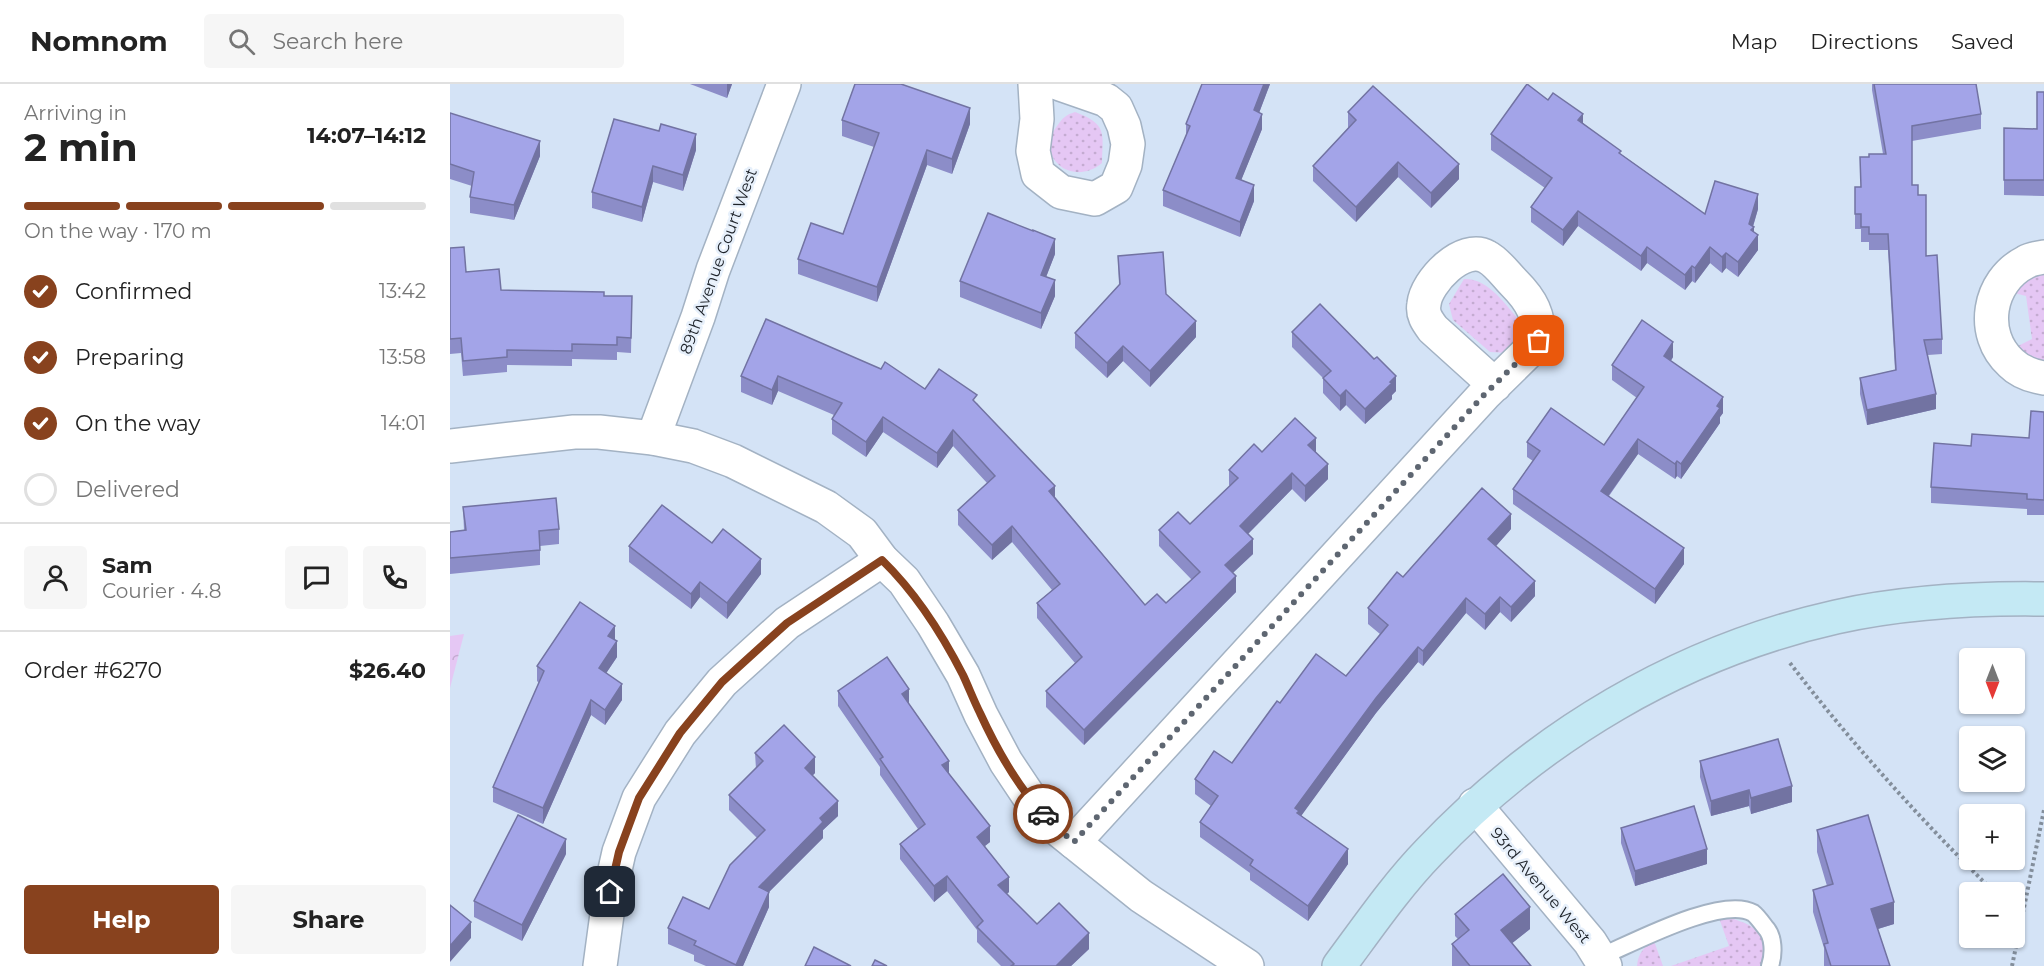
<!DOCTYPE html>
<meta charset="utf-8">
<style>
:root{--surface:#fff;--page:#f6f6f6;--text:#222;--muted:#767676;--line:#e0e0e0;--accent:#88421e}
body{margin:0;font-family:Montserrat,sans-serif;background:var(--page);color:var(--text);height:100vh;display:flex;flex-direction:column;font-size:22px;white-space:nowrap}
*{box-sizing:border-box;margin:0}
p{font-size:20px;color:var(--muted)}
.icon{flex:none;width:33px;height:33px;fill:none;stroke:currentColor;stroke-width:2;stroke-linecap:round;stroke-linejoin:round}
.map{position:relative;flex:1;overflow:hidden}
.drawer{display:flex;flex-direction:column;background:var(--surface);width:450px}
.drawer>*{flex:none}
.needle{width:39px;rotate:180deg}
.buttons{position:absolute;left:1509px;top:564px;display:grid;gap:12px}
.buttons a{display:grid;place-items:center;width:66px;height:66px;border-radius:6px;background:var(--surface);box-shadow:0 2px 4px #0004;font-size:30px}
.pin{position:absolute;display:grid;place-items:center;width:51px;height:51px;color:#fff;margin:-26px;border-radius:12px;box-shadow:0 3px 9px #0006}
.courier{position:absolute;display:grid;place-items:center;width:60px;height:60px;margin:-30px;border:4px solid #88421e;border-radius:50%;background:#fff;color:#222;box-shadow:0 2px 8px #0007}
.head em{font-style:normal;font-weight:700}
.head div{display:flex;flex-direction:column-reverse}
.head{display:flex;align-items:center;justify-content:space-between;height:102px;padding:0 24px}
h1{font-size:39px;font-weight:700;line-height:45px}
.bar{display:grid;grid-template-columns:repeat(4,1fr);gap:9px 6px;align-content:center;height:72px;padding:0 24px}
.bar i{height:8px;border-radius:4px;background:var(--line)}
.bar .active{background:var(--accent)}
.bar p{grid-column:span 4}
.line{display:flex;align-items:center;gap:15px;padding:0 24px;border-top:2px solid var(--line)}
.line div{flex:1}
.round{display:grid;place-items:center;flex:none;width:63px;height:63px;border-radius:6px;background:var(--page)}
ol{padding:0 24px;list-style:none}
li{display:flex;align-items:center;gap:18px;height:66px}
li p{margin-inline-start:auto}
li .icon{padding:6px;border-radius:50%;background:var(--accent);color:#fff;stroke-width:4}
li:last-child{color:var(--muted)}
li i{width:33px;height:33px;border:3px solid var(--line);border-radius:50%}
.cta{display:flex;gap:12px;margin-top:auto;padding:12px 24px}
.cta a{flex:1;height:69px;border-radius:6px;background:var(--accent);color:#fff;font-size:24px;font-weight:700;line-height:69px;text-align:center}
.cta a+a{background:var(--page);color:var(--text)}
header{display:flex;align-items:center;gap:36px;box-sizing:border-box;height:84px;padding:0 30px;background:var(--surface);border-bottom:2px solid var(--line)}
header strong{font-size:28px}
nav{display:flex;gap:33px;margin-inline-start:auto;font-size:21px}
.search{width:420px;height:54px;background:var(--page);display:flex;align-items:center;gap:15px;box-sizing:border-box;padding:0 21px;border-radius:6px;color:var(--muted);font-size:22px}
main{display:flex;flex:1;min-height:0}
.map>svg:first-child{display:block}
.grass{fill:url(#grass-dots)}
.park{fill:url(#park-crowns)}
.lines{fill:none;stroke-linecap:round;stroke-linejoin:round}
.lane-casing{stroke:#a3b2c3;stroke-width:20}
.street-casing{stroke:#a3b2c3;stroke-width:36}
.secondary-casing{stroke:#a3b2c3;stroke-width:36}
.path{stroke:#838e9b;stroke-width:4;stroke-dasharray:3 3;stroke-linecap:butt}
.lane{stroke:#fff;stroke-width:16}
.street{stroke:#fff;stroke-width:33}
.secondary{stroke:#c4e9f4;stroke-width:33}
.wall{fill:#8c8dc8}
.shaded-wall{fill:#7273a2}
.building{fill:#a3a4e8;stroke:#7273a2;stroke-width:1.5}
.done{stroke:#5e6671;stroke-width:6;stroke-dasharray:0 10.8}
.route{stroke:#88421e;stroke-width:8}
.labels{text-anchor:middle;stroke-width:5;stroke-linejoin:round;paint-order:stroke}
.street-label{font-size:16px;fill:#1e232a;stroke:#e7f0fb}
</style>
<header>
<strong>Nomnom</strong>
<div class="search"><svg class="icon" aria-label="search" viewBox="0 0 24 24"><circle cx="10" cy="10" r="6"/><path d="M15 15l6 6"/></svg>Search here</div>
<nav><a>Map</a><a>Directions</a><a>Saved</a></nav>
</header>
<main>
<section class="drawer">
<div class="head"><div><h1>2 min</h1><p>Arriving in</p></div><em>14:07–14:12</em></div>
<div class="bar"><i class="active"></i><i class="active"></i><i class="active"></i><i></i><p>On the way · 170 m</p></div>
<ol>
<li><svg class="icon" aria-label="check" viewBox="0 0 24 24"><path d="M5 12l5 5 9-10"/></svg>Confirmed<p>13:42</p></li>
<li><svg class="icon" aria-label="check" viewBox="0 0 24 24"><path d="M5 12l5 5 9-10"/></svg>Preparing<p>13:58</p></li>
<li><svg class="icon" aria-label="check" viewBox="0 0 24 24"><path d="M5 12l5 5 9-10"/></svg>On the way<p>14:01</p></li>
<li><i></i>Delivered</li>
</ol>
<div class="line" style="height:108px"><a class="round"><svg class="icon" aria-label="person" viewBox="0 0 24 24"><circle cx="12" cy="8" r="4"/><path d="M4 21q1-7 8-7t8 7"/></svg></a><div><b>Sam</b><p>Courier · 4.8</p></div><a class="round"><svg class="icon" aria-label="chat" viewBox="0 0 24 24"><path d="M4 5h16v11H9l-5 4z"/></svg></a><a class="round"><svg class="icon" aria-label="phone" viewBox="0 0 24 24"><path d="M5 4h4l2 5-3 2q2 4 5 5l2-3 5 2v4C11 20 4 13 5 4z"/></svg></a></div>
<div class="line" style="height:78px"><div>Order #6270</div><b>$26.40</b></div>
<div class="cta"><a>Help</a><a>Share</a></div>
</section>
<div class="map">
<svg width="1594" height="882" viewBox="0 0 1594 882">
<defs>
<pattern id="grass-dots" width="8" height="8" patternUnits="userSpaceOnUse" patternTransform="scale(1.5)"><rect width="8" height="8" fill="#e5c7f4"/><path d="M2 2h.1M6 6h.1" fill="none" stroke="#c4abd1" stroke-width="1.8" stroke-linecap="round"/></pattern>
<pattern id="park-crowns" width="20" height="18" patternUnits="userSpaceOnUse" patternTransform="scale(1.5)"><rect width="20" height="18" fill="#e5c7f4"/><path d="M2 6a3 3 0 1 1 6 0M12 15a3 3 0 1 1 6 0" fill="none" stroke="#c4abd1"/></pattern>
</defs>
<rect width="100%" height="100%" fill="#d4e3f6"/>
<g class="grass">
<path d="M625,28C657,40 653,48 652,79C622,104 584,73 607,42C613,34 615,31 625,28Z"/>
<polygon points="1594,183 1594,284 1562,265 1582,255 1576,212 1560,208"/>
<path d="M1014,195C1039,194 1056,222 1071,238C1076,252 1069,259 1059,269L1040,268L1003,236L999,220Z"/>
<path d="M1276,833C1304,840 1322,850 1311,882H1221L1279,862L1269,834Z"/>
<path d="M1204,857L1213,882H1187C1188,869 1194,863 1204,857Z"/>
</g>
<polygon class="park" points="14,550 0,604 0,552"/>
<g class="lines">
<defs>
<path id="lane" d="M1150,873C1181,860 1272,811 1303,829C1307,832 1312,839 1315,843C1324,852 1324,870 1320,882"/>
<g id="street">
<polyline points="585,0 587,35 583,67 588,90 611,108 645,115 666,103 675,81 678,60 674,42 666,24 656,16 610,0"/>
<path d="M1594,173C1588,174 1581,175 1576,178C1538,197 1529,250 1561,279C1570,288 1582,292 1594,294"/>
<polyline points="203,354 248,233 263,186 334,0"/>
<polyline points="0,362 124,348 149,348 203,354 243,362 283,377 376,423 412,449 432,476 454,497 483,540 513,591 531,631 556,678 584,720 605,743 691,812 797,882"/>
<polyline points="1025,721 1140,858 1155,882"/>
<path d="M624,758L1034,311L1089,257C1089,231 1082,217 1064,199C1056,191 1047,178 1037,173C1013,159 976,198 974,220C972,230 977,237 983,245L1045,301"/>
<polyline points="150,882 160,808 169,768 189,714 230,649 272,598 337,539 432,476"/>
</g>
<path id="secondary" d="M889,882C918,843 946,802 979,768C1089,652 1230,568 1386,533C1454,518 1524,514 1594,515"/>
</defs>
<use href="#lane" class="lane-casing"/>
<use href="#street" class="street-casing"/>
<use href="#secondary" class="secondary-casing"/>
<g class="path">
<path d="M1340,579C1401,659 1473,738 1544,808"/>
<polyline points="1564,829 1572,836"/>
<polyline points="1562,882 1594,726"/>
</g>
<use href="#lane" class="lane"/>
<use href="#street" class="street"/>
<use href="#secondary" class="secondary"/>
</g>
<g class="wall">
<polygon points="240,0 282,0 277,14"/>
<polygon points="752,0 820,0 809,29 812,45 791,96 804,117 790,153 713,122 713,106 736,52 736,40"/>
<polygon points="1422,0 1526,0 1531,30 1531,45 1462,57 1462,101 1468,111 1476,172 1492,255 1492,270 1478,271 1486,325 1417,341 1410,310 1410,294 1445,286 1438,166 1419,166 1419,158 1411,158 1411,145 1405,145 1405,103 1410,103 1433,70 1422,6"/>
<polygon points="1594,8 1594,112 1554,111 1554,44 1587,45"/>
<polygon points="1098,16 1133,39 1171,70 1255,130 1308,125 1303,143 1308,166 1288,193 1276,184 1272,189 1260,179 1245,199 1242,197 1235,206 1197,179 1191,187 1128,142 1113,162 1081,138 1081,123 1095,104 1041,66 1041,50"/>
<polygon points="898,28 1009,95 981,124 948,93 906,138 863,97 863,82 898,44"/>
<polygon points="0,29 90,72 64,136 20,129 20,113 22,102 0,95"/>
<polygon points="164,35 246,66 233,107 203,98 192,138 142,124 142,108"/>
<polygon points="392,36 520,40 502,90 477,81 427,218 348,190 348,175 393,150 424,63 392,52"/>
<polygon points="0,164 16,188 51,206 154,212 182,212 181,269 167,268 167,276 122,275 122,282 57,281 57,288 13,292 11,269 0,270"/>
<polygon points="605,170 596,193 605,212 591,245 510,213 510,197"/>
<polygon points="668,172 716,210 746,253 700,303 673,277 657,294 625,264 625,249 669,201"/>
<polygon points="316,235 475,305 527,319 695,521 716,519 742,496 709,462 709,446 740,440 780,402 779,401 779,386 812,368 866,368 878,395 855,418 842,405 798,450 803,470 783,489 786,508 634,661 596,623 596,607 625,579 587,534 587,519 602,506 562,458 542,476 508,441 508,426 537,399 503,362 487,384 433,348 416,373 382,350 382,335 384,331 328,307 322,321 291,308 291,292"/>
<polygon points="842,248 946,307 942,311 942,315 915,340 896,321 890,327 873,309 873,294 842,263"/>
<polygon points="1223,273 1221,277 1273,329 1270,333 1270,339 1231,395 1227,392 1225,395 1188,370 1159,412 1234,480 1205,520 1063,420 1063,405 1083,377 1077,373 1077,358 1154,361 1187,314 1162,296 1162,281"/>
<polygon points="1594,328 1594,431 1577,431 1577,425 1481,419 1481,403 1579,354"/>
<polygon points="13,423 109,445 109,460 90,462 90,481 0,490 0,448 14,446"/>
<polygon points="1061,445 1046,462 1085,512 1061,538 1050,528 1035,546 1016,529 973,582 968,578 926,629 851,731 898,780 858,837 800,796 800,789 750,753 750,738 761,722 745,710 745,695 782,679 830,619 896,592 930,550 918,540 918,524 953,493"/>
<polygon points="262,459 311,490 277,535 250,513 241,525 179,478 179,462"/>
<polygon points="165,556 167,573 156,589 172,616 155,641 141,631 93,740 43,718 43,703 89,599 87,597 87,582"/>
<polygon points="388,607 459,620 499,689 540,758 535,762 559,808 557,810 587,840 639,865 621,882 551,882 527,858 527,846 497,807 484,818 450,775 450,760 468,745 430,691 430,683 388,622"/>
<polygon points="305,669 365,689 362,692 388,732 373,746 373,754 319,808 319,823 293,882 256,882 244,877 244,871 218,860 218,844 259,825 307,754 279,726 279,711 306,685"/>
<polygon points="1250,677 1342,718 1301,730 1299,722 1261,732 1250,693"/>
<polygon points="1171,744 1257,780 1185,802 1171,759"/>
<polygon points="1367,746 1444,840 1428,845 1440,882 1374,882 1374,864 1363,828 1363,806 1377,802 1367,768"/>
<polygon points="116,770 72,857 24,833 24,817"/>
<polygon points="1005,830 1080,845 1062,859 1081,882 1002,882 1002,860 1008,855 1005,852"/>
</g>
<g class="shaded-wall">
<polygon points="277,0 282,0 277,14"/>
<polygon points="814,0 820,0 804,42 804,26"/>
<polygon points="520,24 520,40 502,90 502,75"/>
<polygon points="812,30 812,45 786,109 786,94"/>
<polygon points="1133,30 1133,45 1128,36"/>
<polygon points="246,50 246,66 233,107 233,91"/>
<polygon points="90,57 90,72 64,136 64,121"/>
<polygon points="477,66 477,81 427,218 427,203"/>
<polygon points="948,78 948,93 906,138 906,123"/>
<polygon points="1009,80 1009,95 981,124 981,109"/>
<polygon points="203,82 203,98 192,138 192,123"/>
<polygon points="804,101 804,117 790,153 790,138"/>
<polygon points="1308,110 1308,125 1302,145 1304,143 1304,156 1308,151 1308,166 1288,193 1288,178"/>
<polygon points="1128,127 1128,142 1113,162 1113,146"/>
<polygon points="605,155 605,170 591,206 591,191"/>
<polygon points="1197,163 1197,179 1191,187 1191,172"/>
<polygon points="1260,163 1260,179 1245,199 1245,184"/>
<polygon points="1276,169 1276,184 1272,189 1272,173"/>
<polygon points="1242,182 1242,197 1235,206 1235,191"/>
<polygon points="605,196 605,212 591,245 591,229"/>
<polygon points="746,237 746,253 700,303 700,287"/>
<polygon points="1223,258 1223,273 1214,287 1214,272"/>
<polygon points="673,262 673,277 657,294 657,279"/>
<polygon points="328,292 328,307 322,321 322,306"/>
<polygon points="946,292 946,307 942,311 942,315 915,340 915,325"/>
<polygon points="896,306 896,321 890,327 890,312"/>
<polygon points="1486,310 1486,325 1417,341 1417,326"/>
<polygon points="1273,313 1273,329 1270,333 1270,339 1231,395 1231,380"/>
<polygon points="433,333 433,348 416,373 416,358"/>
<polygon points="503,346 503,362 487,384 487,369"/>
<polygon points="866,354 866,369 858,361"/>
<polygon points="1188,355 1188,370 1151,422 1151,407"/>
<polygon points="1227,377 1227,392 1225,395 1225,380"/>
<polygon points="878,380 878,395 855,418 855,402"/>
<polygon points="842,389 842,405 790,458 790,442"/>
<polygon points="605,402 605,417 599,407"/>
<polygon points="1061,430 1061,445 1038,471 1038,455"/>
<polygon points="562,442 562,458 542,476 542,461"/>
<polygon points="803,455 803,470 775,496 775,481"/>
<polygon points="1234,464 1234,480 1205,520 1205,505"/>
<polygon points="311,475 311,490 277,535 277,519"/>
<polygon points="786,492 786,508 634,661 634,646"/>
<polygon points="1085,497 1085,512 1061,538 1061,523"/>
<polygon points="250,498 250,513 241,525 241,510"/>
<polygon points="1050,513 1050,528 1035,546 1035,530"/>
<polygon points="1016,514 1016,529 973,582 973,567"/>
<polygon points="165,542 165,557 158,552"/>
<polygon points="167,557 167,573 149,600 149,584"/>
<polygon points="968,563 968,578 926,629 849,735 845,724 926,614"/>
<polygon points="172,600 172,616 155,641 155,626"/>
<polygon points="459,605 459,620 452,610"/>
<polygon points="141,616 141,631 93,740 93,724"/>
<polygon points="365,673 365,689 355,699 355,684"/>
<polygon points="499,677 499,693 492,681"/>
<polygon points="1342,702 1342,718 1301,730 1301,714"/>
<polygon points="1299,706 1299,722 1261,732 1261,717"/>
<polygon points="388,717 388,732 373,746 373,754 319,808 319,823 293,882 286,882 309,803 370,734"/>
<polygon points="540,742 540,758 527,768 527,753"/>
<polygon points="116,755 116,770 72,857 72,841"/>
<polygon points="898,765 898,780 858,837 858,822"/>
<polygon points="1257,765 1257,780 1185,802 1185,787"/>
<polygon points="497,792 497,807 484,818 484,802"/>
<polygon points="559,793 559,808 548,816 548,801"/>
<polygon points="1444,818 1444,840 1421,847 1421,825"/>
<polygon points="1080,823 1080,845 1051,868 1051,846"/>
<polygon points="21,838 21,854 0,878 0,862"/>
<polygon points="639,849 639,865 621,882 606,882"/>
</g>
<g class="building">
<polygon points="405,0 451,0 520,24 502,75 477,66 427,203 348,175 361,139 393,150 429,49 392,36"/>
<polygon points="752,0 814,0 804,26 812,30 786,94 804,101 790,138 713,106 740,42 736,40"/>
<polygon points="1077,0 1098,16 1103,9 1133,30 1128,36 1171,67 1169,69 1255,130 1265,97 1308,110 1299,140 1304,143 1301,146 1308,151 1288,178 1276,169 1272,173 1260,163 1245,184 1242,182 1235,191 1197,163 1191,172 1128,127 1113,146 1081,123 1102,94 1041,50"/>
<polygon points="1424,0 1526,0 1531,30 1462,42 1462,101 1468,101 1468,111 1476,111 1476,172 1487,171 1492,255 1474,256 1486,310 1417,326 1410,294 1446,286 1438,150 1419,150 1419,143 1411,143 1411,130 1405,130 1405,103 1411,103 1410,73 1419,73 1419,70 1436,70"/>
<polygon points="923,2 1009,80 981,109 948,78 906,123 863,82 906,36 898,28"/>
<polygon points="1587,8 1594,8 1594,96 1554,96 1554,44 1587,45"/>
<polygon points="0,29 90,57 64,121 20,113 24,88 0,80"/>
<polygon points="164,35 209,47 211,40 246,50 233,91 203,82 192,123 142,108"/>
<polygon points="538,129 583,147 583,146 605,155 591,191 605,196 591,229 510,197"/>
<polygon points="14,163 16,188 49,185 51,206 154,208 154,212 182,212 181,254 167,253 167,261 122,260 122,267 57,266 57,273 13,277 11,254 0,255 0,164"/>
<polygon points="713,168 716,210 746,237 700,287 673,262 657,279 625,249 670,200 668,172"/>
<polygon points="870,220 924,275 927,273 946,292 940,298 942,299 915,325 896,306 890,312 873,294 881,287 842,248"/>
<polygon points="316,235 431,285 435,278 475,305 489,285 527,311 523,316 605,402 599,407 695,521 707,510 716,519 750,488 709,446 728,428 740,440 788,394 779,386 804,360 812,368 845,334 866,354 858,361 878,380 855,402 842,389 790,442 803,455 775,481 786,492 634,646 596,607 632,573 587,519 610,500 562,442 542,461 508,426 545,392 503,346 487,369 433,333 416,358 382,335 392,319 328,292 322,306 291,292"/>
<polygon points="1192,236 1223,258 1214,272 1273,313 1267,322 1270,324 1231,380 1227,377 1225,380 1188,355 1151,407 1234,464 1205,505 1063,405 1090,367 1077,358 1101,324 1154,361 1194,303 1162,281"/>
<polygon points="1581,327 1594,328 1594,416 1577,415 1577,410 1481,403 1484,359 1521,362 1522,350 1579,354"/>
<polygon points="1032,404 1061,430 1038,455 1085,497 1061,523 1050,513 1035,530 1016,514 973,567 968,563 926,614 845,724 849,727 847,729 898,765 858,822 800,781 803,776 750,738 768,712 745,695 764,667 782,679 827,617 830,619 866,570 896,592 938,541 918,524 947,488 953,493"/>
<polygon points="106,414 109,445 89,447 90,466 0,474 0,448 16,446 13,423"/>
<polygon points="212,421 262,459 273,445 311,475 277,519 250,498 241,510 179,462"/>
<polygon points="130,518 165,542 158,552 167,557 149,584 172,600 155,626 141,616 93,724 43,703 94,587 87,582"/>
<polygon points="437,573 459,605 452,610 499,677 492,681 540,742 527,753 559,793 548,801 587,840 609,819 639,849 606,882 561,882 564,880 527,843 533,837 497,792 484,802 450,760 475,740 430,675 433,673 388,607"/>
<polygon points="334,641 365,673 355,684 388,717 370,734 373,738 309,803 319,808 286,881 244,861 246,857 218,844 233,813 259,825 280,781 315,746 279,711 313,677 305,669"/>
<polygon points="1328,655 1342,702 1301,714 1299,706 1261,717 1250,677"/>
<polygon points="1244,722 1257,765 1185,787 1171,744"/>
<polygon points="68,731 116,755 72,841 24,817"/>
<polygon points="1418,731 1444,818 1421,825 1440,882 1381,882 1374,860 1378,859 1363,806 1383,800 1367,746"/>
<polygon points="1053,790 1080,823 1051,846 1081,882 1020,882 1002,860 1019,846 1005,830"/>
<polygon points="0,821 21,838 0,862"/>
<polygon points="364,863 401,882 355,882"/>
<polygon points="425,876 437,882 422,882"/>
</g>
<g class="lines">
<polyline class="done" points="593,730 605,743 624,758 1034,311 1089,257"/>
<path class="route" d="M160,808L169,768L189,714L230,649L272,598L337,539L432,476C465,508 492,550 513,591C519,604 524,617 530,629C546,664 567,701 593,730"/>
</g>
<g class="labels">
<g class="street-label">
<text transform="translate(268 177) rotate(-70)" y="6">89th Avenue Court West</text>
<text transform="translate(1091 801) rotate(50)" y="6">93rd Avenue West</text>
</g>
</g>
</svg>
<div class="buttons">
<a><svg class="needle" viewBox="-14 -14 28 28"><path d="M0-13l5 13h-10z" fill="#e53935"/><path d="M0 13l5-13h-10z" fill="#767676"/></svg></a>
<a><svg class="icon" aria-label="layers" viewBox="0 0 24 24"><path d="M12 4l9 5-9 5-9-5zM3 14l9 5 9-5"/></svg></a>
<a>+</a>
<a>−</a>
</div>
<div class="pin" style="left:1089px;top:257px;background:#ea580c"><svg class="icon" aria-label="bag" viewBox="0 0 24 24"><path d="M5 8h14l-1 12H6zM9 8a3 3 0 0 1 6 0"/></svg></div>
<div class="pin" style="left:160px;top:808px;background:#1f2937"><svg class="icon" aria-label="home" viewBox="0 0 24 24"><path d="M3 11l9-7 9 7M6 9v11h12V9"/></svg></div>
<div class="courier" style="left:593px;top:730px"><svg class="icon" aria-label="car" viewBox="0 0 24 24"><path d="M5 17H2v-5l4-1 3-4h7l3 4 3 1v5h-3M9 17h6M6 11h13"/><circle cx="7" cy="17" r="2"/><circle cx="17" cy="17" r="2"/></svg></div>
</div>
</main>
